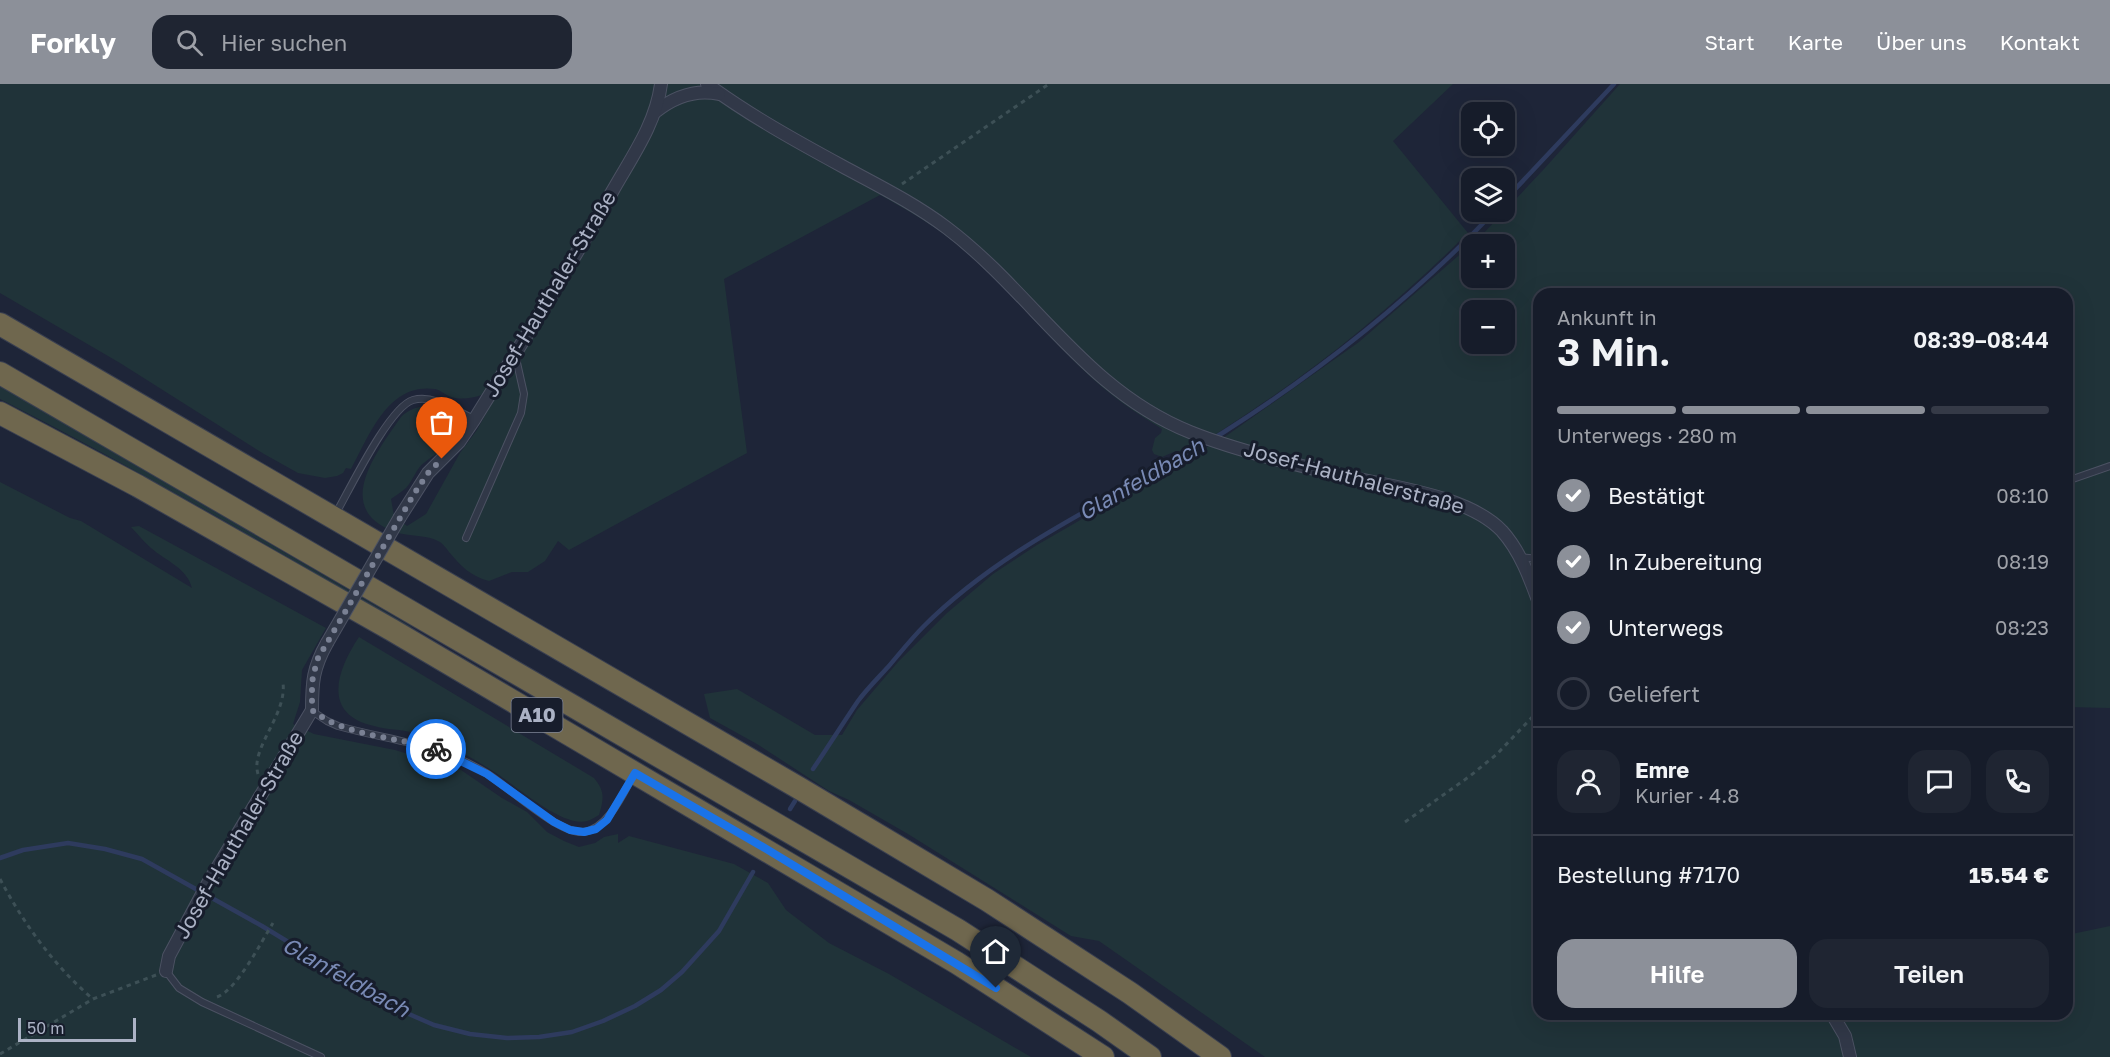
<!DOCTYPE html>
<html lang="de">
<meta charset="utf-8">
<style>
:root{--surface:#161c2a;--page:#1f2532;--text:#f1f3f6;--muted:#9ea1a8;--line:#353a47;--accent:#8c9099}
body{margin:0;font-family:"Golos Text",sans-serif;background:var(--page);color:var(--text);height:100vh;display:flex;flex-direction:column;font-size:22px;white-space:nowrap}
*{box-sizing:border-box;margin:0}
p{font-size:20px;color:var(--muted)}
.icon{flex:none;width:33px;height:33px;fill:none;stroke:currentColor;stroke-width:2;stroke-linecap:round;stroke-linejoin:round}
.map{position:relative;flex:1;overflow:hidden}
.details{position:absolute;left:1533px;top:204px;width:540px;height:732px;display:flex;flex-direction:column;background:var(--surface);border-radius:18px;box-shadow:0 6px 24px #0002,0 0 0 2px var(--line)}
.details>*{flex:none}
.fabs{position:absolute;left:1461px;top:18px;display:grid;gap:12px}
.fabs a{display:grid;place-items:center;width:54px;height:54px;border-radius:12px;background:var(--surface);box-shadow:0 6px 24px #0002,0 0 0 2px var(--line);font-size:30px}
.scale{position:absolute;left:18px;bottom:15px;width:118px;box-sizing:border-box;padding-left:6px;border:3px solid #abb2c5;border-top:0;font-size:16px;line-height:21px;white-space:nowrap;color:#abb2c5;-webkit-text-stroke:4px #171d2c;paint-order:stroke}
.pin{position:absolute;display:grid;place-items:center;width:51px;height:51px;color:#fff;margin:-62px -26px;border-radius:50% 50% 50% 0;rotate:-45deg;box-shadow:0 0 6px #0007}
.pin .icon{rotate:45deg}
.courier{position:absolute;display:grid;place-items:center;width:60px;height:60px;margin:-30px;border:4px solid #1a73e8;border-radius:50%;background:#fff;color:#222;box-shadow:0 2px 8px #0007}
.overview em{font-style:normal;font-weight:600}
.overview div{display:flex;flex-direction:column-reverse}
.overview{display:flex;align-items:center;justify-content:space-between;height:102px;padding:0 24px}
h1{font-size:39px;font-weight:600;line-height:45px}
.bar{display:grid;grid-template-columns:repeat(4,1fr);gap:9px 6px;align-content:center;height:72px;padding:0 24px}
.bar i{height:8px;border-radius:4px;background:var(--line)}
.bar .current{background:var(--accent)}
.bar p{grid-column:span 4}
.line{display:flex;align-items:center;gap:15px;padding:0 24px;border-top:2px solid var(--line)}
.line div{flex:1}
.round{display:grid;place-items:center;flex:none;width:63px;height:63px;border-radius:18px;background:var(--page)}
ol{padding:0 24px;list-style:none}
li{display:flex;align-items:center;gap:18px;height:66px}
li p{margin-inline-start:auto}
li .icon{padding:6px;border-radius:50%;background:var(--accent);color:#fff;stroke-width:4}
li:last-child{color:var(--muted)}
li i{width:33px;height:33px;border:3px solid var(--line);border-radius:50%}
.action{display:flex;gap:12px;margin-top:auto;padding:12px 24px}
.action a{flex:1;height:69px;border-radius:18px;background:var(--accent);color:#fff;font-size:24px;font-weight:600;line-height:69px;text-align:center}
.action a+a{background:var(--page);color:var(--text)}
header{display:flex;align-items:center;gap:36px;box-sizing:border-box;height:84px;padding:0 30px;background:var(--accent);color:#fff}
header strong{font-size:28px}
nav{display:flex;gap:33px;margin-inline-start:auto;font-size:21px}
.search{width:420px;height:54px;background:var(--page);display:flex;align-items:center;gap:15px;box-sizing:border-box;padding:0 21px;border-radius:18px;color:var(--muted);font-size:22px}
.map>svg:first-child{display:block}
.green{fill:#203339;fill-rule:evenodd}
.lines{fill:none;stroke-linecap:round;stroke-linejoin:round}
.stream{stroke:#2e3b5e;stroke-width:4.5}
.service-casing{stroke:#4c5263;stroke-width:8}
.minor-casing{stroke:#4c5263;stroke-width:14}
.motorway-casing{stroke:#393f50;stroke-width:24}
.path{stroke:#3d5056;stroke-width:3;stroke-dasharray:4.5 4.5;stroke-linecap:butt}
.service{stroke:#313848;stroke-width:6}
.minor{stroke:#313848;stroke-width:12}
.motorway{stroke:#6f674e;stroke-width:22}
.minor-bridge-casing{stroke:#4c5263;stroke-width:14;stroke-linecap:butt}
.minor-bridge{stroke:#313848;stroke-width:12}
.done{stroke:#7a8194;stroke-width:6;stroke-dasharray:0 10.8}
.route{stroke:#1a73e8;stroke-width:8}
.labels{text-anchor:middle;stroke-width:6;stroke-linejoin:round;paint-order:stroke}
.shield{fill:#171d2c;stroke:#7f8597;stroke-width:1.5}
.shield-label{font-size:20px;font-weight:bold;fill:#abb2c5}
.street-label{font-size:21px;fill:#abb2c5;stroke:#171d2c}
.water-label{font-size:22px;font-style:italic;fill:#798ab5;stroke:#171d2c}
</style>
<header>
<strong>Forkly</strong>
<div class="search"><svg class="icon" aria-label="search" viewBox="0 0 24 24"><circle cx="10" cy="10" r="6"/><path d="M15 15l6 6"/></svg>Hier suchen</div>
<nav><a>Start</a><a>Karte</a><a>Über uns</a><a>Kontakt</a></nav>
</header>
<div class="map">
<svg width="2110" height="973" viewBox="0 0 2110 973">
<rect width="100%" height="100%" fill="#1e2538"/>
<g class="green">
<path d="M0,0H1453L1393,57L1468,149C1401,215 1330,275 1251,327C1228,342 1206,358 1181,370L1176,367L1162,373L1154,370L1152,366L1155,354L1161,349L1162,345C1141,332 1121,319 1102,303C1050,258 1008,202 954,158C932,140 905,125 880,111L724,195L747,369L569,466L558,457L545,477L528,488H512L489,497C470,492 461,482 449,468C447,465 443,460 440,458C427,450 409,453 395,448C332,425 376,369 401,333C415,319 437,318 448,336C451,341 454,347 452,353C447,366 434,370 425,378C416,384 413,397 406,404C402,408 396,411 391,415L394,432L407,442L426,430L460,369L477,346L500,304C485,310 468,318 451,313C445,311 441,306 435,305C388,298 369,352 351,385L346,384L343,389L337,392L325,394L298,389L264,370L120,279L0,209Z"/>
<path d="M1620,0H2110V624L2067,623V210H1539V930H2067V851L2110,842V973H1265L1099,857L1071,852L908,750L849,716L829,707L757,660L710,634L704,610L737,605L815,651H842L857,626L898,578L947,529L993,490L1037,461L1226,352L1359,258L1480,153L1544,85ZM1472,160H1504V194H1472ZM1472,226H1504V260H1472Z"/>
<path d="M0,302L412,543L409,545C275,465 139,386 0,315Z"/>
<path d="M0,398L70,434L81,437L192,504C187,484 166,477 151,464C144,458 138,450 131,443L139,442L326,544L302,586L300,618L293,640L314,650L395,666L461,686L502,714L527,728L547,748L564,757L579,763L595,759L604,753L618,750V759L629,752L734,780L768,799L786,826L829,859L889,890L1031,973H0Z"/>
<path d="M359,553L594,694C605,707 604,715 599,731C595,733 591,736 587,737C563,744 516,702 496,689C470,672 444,658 414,649C401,645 387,646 374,642C321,630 337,586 359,553Z"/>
</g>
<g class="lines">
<g class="stream">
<polyline points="1504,117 1614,0"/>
<path d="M813,685C828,663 843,639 858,617C867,605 878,594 888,583C900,569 911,555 924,542C1009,457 1124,411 1224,348C1323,285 1414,212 1494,128"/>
<polyline points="790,725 795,717"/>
<polyline points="0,774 23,766 68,759 105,765 142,775 262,842 402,927 434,941 470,950 507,954 539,953 572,948 603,937 635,922 661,906 682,888 719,847 753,788"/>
</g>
<defs>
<g id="service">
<polyline points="2067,397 2110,382"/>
<path d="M335,431C349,407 389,323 413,316C434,310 456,327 474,335"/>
<polyline points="466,454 521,329 524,310 515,270"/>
<polyline points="1520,473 1539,475"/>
<path d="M312,627L327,637L338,642C391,657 437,659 486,689C509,703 558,750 583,748C607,746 623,710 633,692"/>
<polyline points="166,887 179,904 202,918 321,973"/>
</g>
<g id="minor">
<path d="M707,0C749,31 796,57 842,82C877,101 914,119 947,144C1033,209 1085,306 1190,348C1235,366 1288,379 1336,390C1384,402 1467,410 1502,447C1520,467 1530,494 1539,519"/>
<path d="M655,28C674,13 696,5 719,10"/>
<path d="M400,433L428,389L459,358L474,336C521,260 569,185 612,108C631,74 656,40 661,0"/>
<path d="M166,887L169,872L208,799L312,626C312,598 313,584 327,559"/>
<polyline points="1832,930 1845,952 1850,973"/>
</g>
<g id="motorway">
<polyline points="0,240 799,704 987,816 1130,909 1220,973"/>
<polyline points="0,289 958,846 1099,937 1150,973"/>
<polyline points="0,329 138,402 392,546 957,879 1103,973"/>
</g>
</defs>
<use href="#service" class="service-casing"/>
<use href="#minor" class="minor-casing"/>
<use href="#motorway" class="motorway-casing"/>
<g class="path">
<polyline points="902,100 1049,0"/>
<path d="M258,690C250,664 287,631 283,599"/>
<polyline points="1405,738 1470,692 1497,670 1539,626"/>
<path d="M0,795C24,840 54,882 93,915"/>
<path d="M217,913C237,906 261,858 273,839"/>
<polyline points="0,970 93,915 156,891"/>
</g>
<use href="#service" class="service"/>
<use href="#minor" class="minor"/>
<use href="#motorway" class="motorway"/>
<defs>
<polyline id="minor-bridge" points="327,559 400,433"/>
</defs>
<use href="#minor-bridge" class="minor-bridge-casing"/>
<use href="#minor-bridge" class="minor-bridge"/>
</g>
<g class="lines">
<path class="done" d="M436,665C397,653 343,652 312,626V598L317,576L414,410L428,389L442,375"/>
<polyline class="route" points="436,665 487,690 554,738 570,746 584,748 596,745 607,736 635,689 763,763 996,904"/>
</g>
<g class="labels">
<rect class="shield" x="511.5" y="614" width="51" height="34" rx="4.5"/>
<g class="shield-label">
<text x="537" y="638">A10</text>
</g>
<g class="street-label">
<text transform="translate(550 210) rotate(-59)" y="7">Josef-Hauthaler-Straße</text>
<text transform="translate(1354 394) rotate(15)" y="7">Josef-Hauthalerstraße</text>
<text transform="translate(239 751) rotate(-60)" y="7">Josef-Hauthaler-Straße</text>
</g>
<g class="water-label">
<text transform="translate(1141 395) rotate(-30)" y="8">Glanfeldbach</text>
<text transform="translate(346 893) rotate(29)" y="8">Glanfeldbach</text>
</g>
</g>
</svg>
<div class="fabs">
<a><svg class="icon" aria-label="locate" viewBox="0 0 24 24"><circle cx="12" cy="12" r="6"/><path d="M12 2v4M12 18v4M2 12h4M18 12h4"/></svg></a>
<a><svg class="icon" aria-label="layers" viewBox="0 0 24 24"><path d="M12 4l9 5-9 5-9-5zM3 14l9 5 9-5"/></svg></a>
<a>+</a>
<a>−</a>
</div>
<div class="scale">50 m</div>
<div class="pin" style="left:442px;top:375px;background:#ea580c"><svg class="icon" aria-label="bag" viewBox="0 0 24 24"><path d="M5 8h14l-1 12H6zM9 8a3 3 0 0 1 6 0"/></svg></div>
<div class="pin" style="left:996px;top:904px;background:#1f2937"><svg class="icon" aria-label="home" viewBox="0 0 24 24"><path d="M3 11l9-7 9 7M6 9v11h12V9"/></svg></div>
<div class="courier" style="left:436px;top:665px"><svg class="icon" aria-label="bike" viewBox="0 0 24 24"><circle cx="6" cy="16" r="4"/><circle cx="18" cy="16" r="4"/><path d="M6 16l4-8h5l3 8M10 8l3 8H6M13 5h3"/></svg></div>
<section class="details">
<div class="overview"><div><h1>3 Min.</h1><p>Ankunft in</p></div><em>08:39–08:44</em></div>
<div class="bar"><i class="current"></i><i class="current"></i><i class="current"></i><i></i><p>Unterwegs · 280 m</p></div>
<ol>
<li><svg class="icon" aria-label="check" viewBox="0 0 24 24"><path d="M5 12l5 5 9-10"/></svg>Bestätigt<p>08:10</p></li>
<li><svg class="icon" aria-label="check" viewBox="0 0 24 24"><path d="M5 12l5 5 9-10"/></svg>In Zubereitung<p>08:19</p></li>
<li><svg class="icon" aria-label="check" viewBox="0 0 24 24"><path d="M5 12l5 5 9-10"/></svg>Unterwegs<p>08:23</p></li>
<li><i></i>Geliefert</li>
</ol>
<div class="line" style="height:108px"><a class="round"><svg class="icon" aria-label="person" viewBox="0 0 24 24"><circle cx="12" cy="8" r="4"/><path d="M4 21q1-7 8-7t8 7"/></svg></a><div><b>Emre</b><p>Kurier · 4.8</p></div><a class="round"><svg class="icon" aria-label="chat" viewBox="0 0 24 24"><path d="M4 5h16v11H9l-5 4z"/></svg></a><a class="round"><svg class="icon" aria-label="phone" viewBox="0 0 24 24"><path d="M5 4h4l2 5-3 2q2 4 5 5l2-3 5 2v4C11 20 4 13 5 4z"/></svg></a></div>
<div class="line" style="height:78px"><div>Bestellung #7170</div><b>15.54 €</b></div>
<div class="action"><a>Hilfe</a><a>Teilen</a></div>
</section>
</div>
